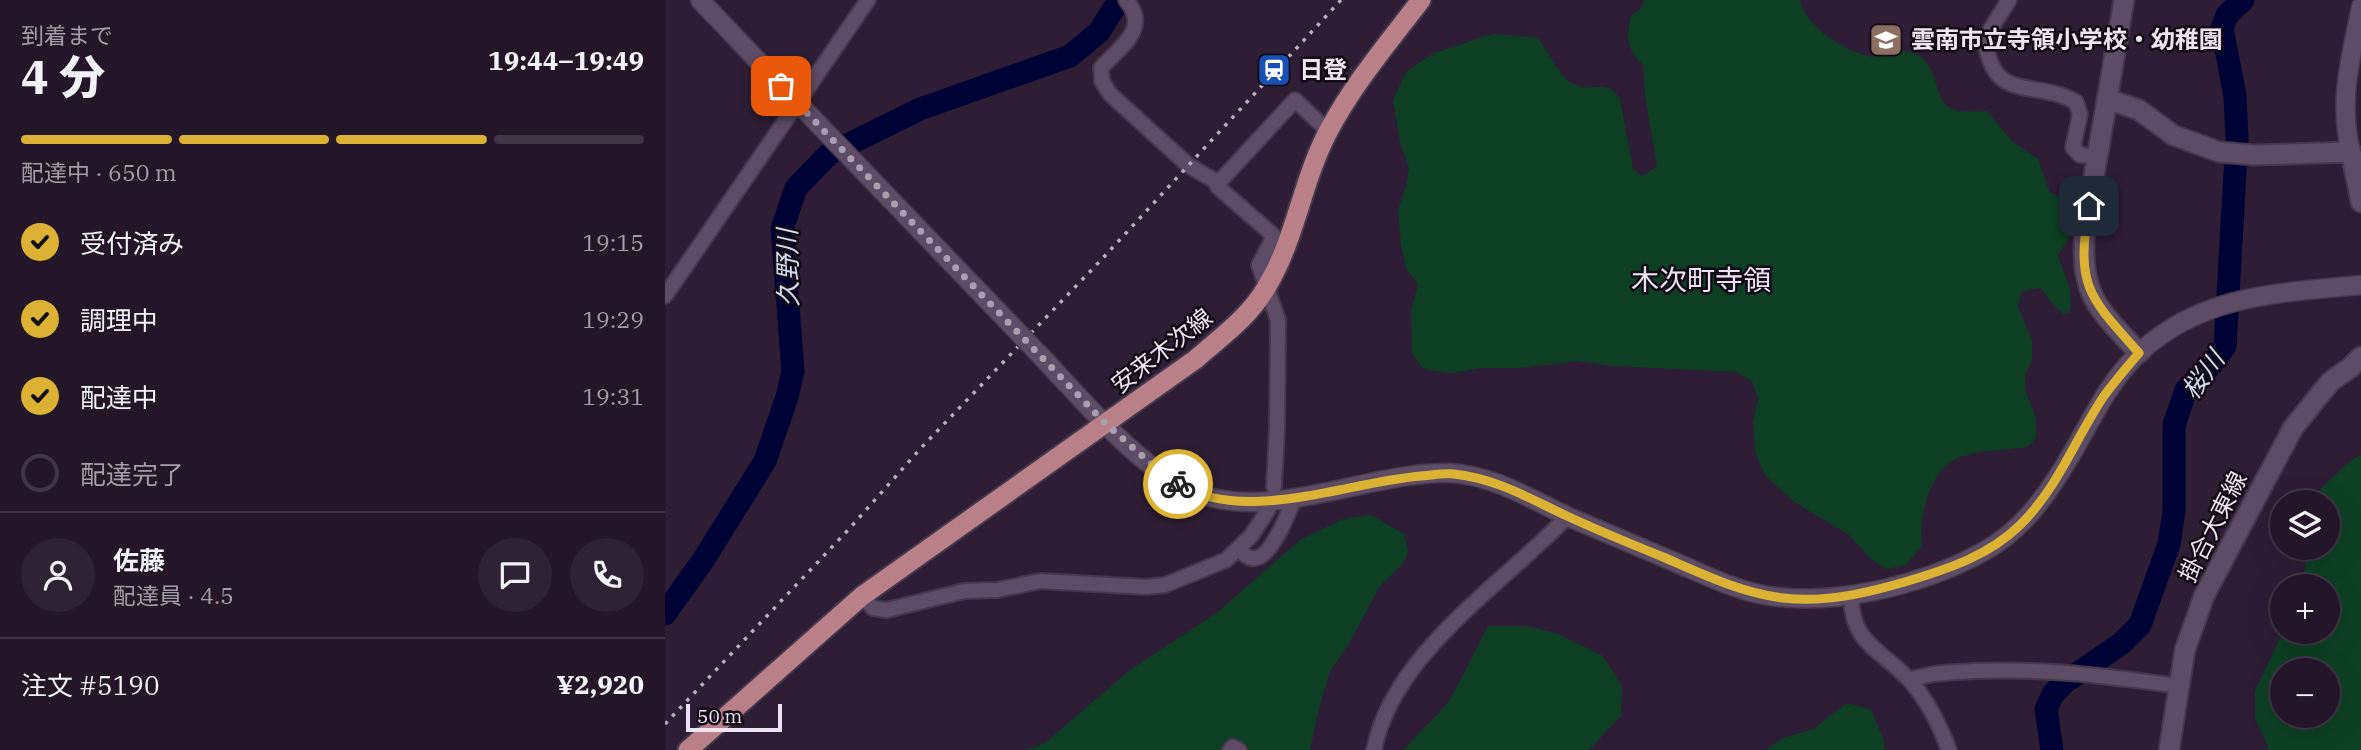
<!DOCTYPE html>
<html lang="ja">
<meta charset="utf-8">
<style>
:root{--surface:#221628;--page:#2e2334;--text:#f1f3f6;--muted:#a29fa8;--line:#3f3545;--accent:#dbb233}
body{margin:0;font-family:"IBM Plex Serif","Noto Sans JP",serif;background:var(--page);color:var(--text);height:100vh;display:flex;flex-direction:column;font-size:26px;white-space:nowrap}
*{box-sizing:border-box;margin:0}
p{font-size:23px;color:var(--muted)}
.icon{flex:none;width:38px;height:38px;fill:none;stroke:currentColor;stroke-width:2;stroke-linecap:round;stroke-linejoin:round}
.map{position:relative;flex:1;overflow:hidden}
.panel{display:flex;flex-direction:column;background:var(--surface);width:665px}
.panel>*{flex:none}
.controls{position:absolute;left:1605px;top:490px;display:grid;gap:14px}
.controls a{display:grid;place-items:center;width:70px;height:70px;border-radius:50%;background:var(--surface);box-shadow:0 7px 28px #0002,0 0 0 2px var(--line);font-size:35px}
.scale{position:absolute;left:21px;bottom:18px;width:96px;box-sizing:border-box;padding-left:7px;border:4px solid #ede4f3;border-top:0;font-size:19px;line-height:24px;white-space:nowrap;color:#ede4f3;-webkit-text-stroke:5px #120b15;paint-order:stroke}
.pin{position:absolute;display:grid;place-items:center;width:60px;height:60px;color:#fff;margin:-30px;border-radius:14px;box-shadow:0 4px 10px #0006}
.courier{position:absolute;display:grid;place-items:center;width:70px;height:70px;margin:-35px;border:5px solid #dbb233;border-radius:50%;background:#fff;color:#222;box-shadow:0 2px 9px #0007}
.head em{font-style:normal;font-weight:800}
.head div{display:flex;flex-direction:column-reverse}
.head{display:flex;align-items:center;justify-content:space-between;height:119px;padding:0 21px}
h1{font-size:46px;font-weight:800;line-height:52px}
.bar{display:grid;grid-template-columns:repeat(4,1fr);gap:10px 7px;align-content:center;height:84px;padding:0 21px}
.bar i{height:9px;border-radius:5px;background:var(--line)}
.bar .active{background:var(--accent)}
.bar p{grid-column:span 4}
.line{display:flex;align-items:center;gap:18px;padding:0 21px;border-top:2px solid var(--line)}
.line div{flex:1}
.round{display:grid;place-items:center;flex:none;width:74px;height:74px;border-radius:37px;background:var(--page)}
ol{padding:0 21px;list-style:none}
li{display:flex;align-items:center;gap:21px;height:77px}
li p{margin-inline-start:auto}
li .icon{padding:7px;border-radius:50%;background:var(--accent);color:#111;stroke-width:4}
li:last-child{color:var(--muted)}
li i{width:38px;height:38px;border:4px solid var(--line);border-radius:50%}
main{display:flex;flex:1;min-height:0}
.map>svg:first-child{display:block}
.green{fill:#0e3f24;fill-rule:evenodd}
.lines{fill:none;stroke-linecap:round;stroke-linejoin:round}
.river{stroke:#000235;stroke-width:23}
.minor-casing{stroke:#45384b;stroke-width:18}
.tertiary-casing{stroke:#45384b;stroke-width:21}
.secondary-casing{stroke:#45384b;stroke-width:23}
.primary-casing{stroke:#45384b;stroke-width:23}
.minor{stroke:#5c4c66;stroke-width:14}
.tertiary{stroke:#5c4c66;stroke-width:18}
.secondary{stroke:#5c4c66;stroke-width:19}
.primary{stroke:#b9808a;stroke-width:19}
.rail{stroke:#baafc1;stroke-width:3.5;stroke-dasharray:3.5 7;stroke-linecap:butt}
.tertiary-bridge-casing{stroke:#45384b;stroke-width:21;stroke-linecap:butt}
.tertiary-bridge{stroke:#5c4c66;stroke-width:18}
.done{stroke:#aa9fb0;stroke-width:7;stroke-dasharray:0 12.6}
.route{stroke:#dbb233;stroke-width:9}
.labels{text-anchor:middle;stroke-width:5;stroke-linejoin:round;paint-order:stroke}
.poi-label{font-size:24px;font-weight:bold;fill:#ede4f3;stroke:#120b15;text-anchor:start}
.street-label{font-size:24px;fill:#ede4f3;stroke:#120b15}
.water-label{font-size:26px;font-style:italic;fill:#d0dbf0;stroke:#120b15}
.quarter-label{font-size:28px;fill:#ede4f3;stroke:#120b15}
</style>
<main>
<section class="panel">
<div class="head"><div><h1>4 分</h1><p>到着まで</p></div><em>19:44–19:49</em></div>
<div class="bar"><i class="active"></i><i class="active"></i><i class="active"></i><i></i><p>配達中 · 650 m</p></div>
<ol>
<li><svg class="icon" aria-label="check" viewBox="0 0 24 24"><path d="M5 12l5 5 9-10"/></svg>受付済み<p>19:15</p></li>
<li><svg class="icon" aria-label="check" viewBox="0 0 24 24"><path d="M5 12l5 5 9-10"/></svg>調理中<p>19:29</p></li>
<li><svg class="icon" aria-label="check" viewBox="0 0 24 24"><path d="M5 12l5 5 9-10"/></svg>配達中<p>19:31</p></li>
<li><i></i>配達完了</li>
</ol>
<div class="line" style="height:126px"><a class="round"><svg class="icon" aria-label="person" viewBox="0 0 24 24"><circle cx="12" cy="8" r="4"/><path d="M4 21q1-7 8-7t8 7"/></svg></a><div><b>佐藤</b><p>配達員 · 4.5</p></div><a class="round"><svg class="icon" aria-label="chat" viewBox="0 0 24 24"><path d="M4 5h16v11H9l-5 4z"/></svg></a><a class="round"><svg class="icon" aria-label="phone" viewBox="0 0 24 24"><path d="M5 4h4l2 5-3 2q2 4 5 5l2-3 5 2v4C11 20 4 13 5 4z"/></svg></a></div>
<div class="line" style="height:91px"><div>注文 #5190</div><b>¥2,920</b></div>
</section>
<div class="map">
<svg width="1696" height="750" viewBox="0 0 1696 750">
<rect width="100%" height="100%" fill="#2d1e35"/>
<g class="green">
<path d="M979,0H1135C1139,27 1188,58 1214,57C1227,56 1238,47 1251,54C1275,65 1267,102 1289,110C1298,113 1312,111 1322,111L1348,142L1373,159L1384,191L1408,205V232L1393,255C1399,279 1408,282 1405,311L1399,314C1389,308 1383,296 1375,288L1357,291L1353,307L1367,340V359L1360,376L1361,392L1371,418V438L1362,447C1340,451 1307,449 1287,461C1264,474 1253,520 1257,545L1241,565L1221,569L1205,558L1184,535L1128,501L1100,475L1090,452L1088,421L1093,399L1087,381L1072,372L948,366L913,361L855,368H817L786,373L758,369L747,353L746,311L753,285L741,268L736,245L733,209L741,187L744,168L735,142L728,100L741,72L769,53L828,34L873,38C881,49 895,76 906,83C925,94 942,77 955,99L968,169L978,176L992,166L980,96L978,65C961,47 961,39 966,15L976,9Z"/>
<path d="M1696,454V750H1602L1603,746L1590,719V691L1618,632H1662V586H1637L1643,548H1662V502H1648V496L1683,463ZM1662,670V716H1617V670Z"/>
<polygon points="706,515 739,534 743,552 738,564 715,586 683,645 665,671 653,712 645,750 361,750 380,743 465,670 553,612 635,540 678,519"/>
<polygon points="823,626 860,626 891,633 938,656 957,686 956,716 924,750 738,750 784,702"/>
<polygon points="1182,703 1206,710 1218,738 1220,750 1101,750 1118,738 1148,729"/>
</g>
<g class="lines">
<g class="river">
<polyline points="0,614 39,559 100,461 122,397 128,371 117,229 131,188 164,154 255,109 405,56 434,32 454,0"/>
<polyline points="1387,750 1381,709 1388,694 1400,682 1457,643 1475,625 1504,544 1509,511 1509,425 1521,390 1547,364 1560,346 1572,139 1570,96 1557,28 1562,15 1578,0"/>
</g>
<defs>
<g id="minor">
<path d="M461,0C486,28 455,47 436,68L437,81L445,94L523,165L550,181L553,187L609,236L594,265L613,320L612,428L609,487"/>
<path d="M1344,0L1320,38C1327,105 1370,78 1411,102L1415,114L1408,148L1415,155L1432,157"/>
<polyline points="550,181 557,179 630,100 663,131"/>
<polyline points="0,296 203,0"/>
<path d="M574,549C578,553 582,558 587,558C606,561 624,511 630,497"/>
<polyline points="197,596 208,608 222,610 299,591 332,590 375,581 481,587 500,585 561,560 586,536 603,510"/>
<path d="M1186,596C1187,647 1218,649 1247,683C1264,703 1275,726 1284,750"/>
<path d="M1245,680C1266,672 1286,673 1308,671C1381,668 1442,676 1513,686"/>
<polyline points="565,750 568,747 574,750"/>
<path d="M709,750C727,654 839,583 903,516"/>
</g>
<g id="tertiary">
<polyline points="35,0 155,126"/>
<path d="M1686,152C1673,101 1686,57 1696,7"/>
<path d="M374,354C417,399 477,473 535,494C611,521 706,471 785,473C829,475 867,500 906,518C941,533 977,548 1012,563C1040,575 1068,589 1099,595C1166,607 1254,586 1314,554C1359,531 1385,491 1410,448C1429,415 1446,379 1474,353C1537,294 1615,293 1696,285"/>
</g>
<g id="secondary">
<path d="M1459,0L1420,229C1414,295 1432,307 1474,353"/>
<polyline points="1442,99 1474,110 1508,135 1554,152 1589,155 1686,152 1696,202"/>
<polyline points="1504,750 1520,650 1539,596 1628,428 1665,382 1686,367 1696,357"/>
</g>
<path id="primary" d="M23,750L197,596L531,359C556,337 584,317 601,288C631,239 637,180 664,130C689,83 724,42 756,0"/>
</defs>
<use href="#minor" class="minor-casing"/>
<use href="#tertiary" class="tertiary-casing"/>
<use href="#secondary" class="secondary-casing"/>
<use href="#primary" class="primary-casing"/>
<use href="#minor" class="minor"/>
<use href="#tertiary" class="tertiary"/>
<use href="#secondary" class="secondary"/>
<use href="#primary" class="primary"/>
<polyline class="rail" points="0,724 184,529 256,448 437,259 676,0"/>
<defs>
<polyline id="tertiary-bridge" points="155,126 374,354"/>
</defs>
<use href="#tertiary-bridge" class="tertiary-bridge-casing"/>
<use href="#tertiary-bridge" class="tertiary-bridge"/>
</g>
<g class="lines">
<polyline class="done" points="116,86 441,424 499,475 513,484"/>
<path class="route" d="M513,484C580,525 682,482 756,476C767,475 779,473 789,474C833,479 863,498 902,516C934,531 966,544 998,557C1037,574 1076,593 1118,598C1161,603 1202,593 1243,581C1283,569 1325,555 1355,525C1393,488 1410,439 1439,396C1450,381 1462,367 1474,353C1422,295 1411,286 1424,206"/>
</g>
<defs>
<symbol id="school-square" viewBox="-11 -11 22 22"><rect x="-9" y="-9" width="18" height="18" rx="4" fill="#8d6e63" stroke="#120b15"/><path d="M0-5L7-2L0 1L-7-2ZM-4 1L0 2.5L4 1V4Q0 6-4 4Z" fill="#fff"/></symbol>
<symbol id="station-square" viewBox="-11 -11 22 22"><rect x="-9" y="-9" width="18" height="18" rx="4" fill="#1a4fb4" stroke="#120b15"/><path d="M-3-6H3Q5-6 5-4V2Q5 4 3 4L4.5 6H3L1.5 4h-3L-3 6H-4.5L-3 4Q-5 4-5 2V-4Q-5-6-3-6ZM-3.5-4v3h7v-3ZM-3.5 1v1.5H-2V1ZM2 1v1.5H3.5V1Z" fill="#fff"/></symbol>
</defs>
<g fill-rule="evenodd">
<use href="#school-square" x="1202" y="21" width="38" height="38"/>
<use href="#station-square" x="590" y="51" width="38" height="38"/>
</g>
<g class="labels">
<g class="poi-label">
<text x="1246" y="48">雲南市立寺領小学校・幼稚園</text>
<text x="634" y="78">日登</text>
</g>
<g class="street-label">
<text transform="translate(497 351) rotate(-38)" y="8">安来木次線</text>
<text transform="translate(1548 527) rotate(-63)" y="8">掛合大東線</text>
</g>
<g class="water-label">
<text transform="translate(123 268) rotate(-91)" y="9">久野川</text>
<text transform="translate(1538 375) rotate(-54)" y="9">桜川</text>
</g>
<g class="quarter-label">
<text x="1036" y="290">木次町寺領</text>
</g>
</g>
</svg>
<div class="controls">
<a><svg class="icon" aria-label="layers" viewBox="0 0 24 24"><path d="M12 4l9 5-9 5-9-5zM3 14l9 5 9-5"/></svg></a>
<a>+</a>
<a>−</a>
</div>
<div class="scale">50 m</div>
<div class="pin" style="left:116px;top:86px;background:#ea580c"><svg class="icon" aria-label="bag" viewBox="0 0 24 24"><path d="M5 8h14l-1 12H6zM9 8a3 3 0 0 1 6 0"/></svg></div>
<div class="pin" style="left:1424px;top:206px;background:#1f2937"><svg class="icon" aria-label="home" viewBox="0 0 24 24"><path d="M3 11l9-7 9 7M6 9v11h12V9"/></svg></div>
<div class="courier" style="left:513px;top:484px"><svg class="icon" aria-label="bike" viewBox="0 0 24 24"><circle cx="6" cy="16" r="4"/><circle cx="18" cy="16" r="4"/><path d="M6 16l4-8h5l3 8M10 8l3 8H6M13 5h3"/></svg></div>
</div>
</main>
